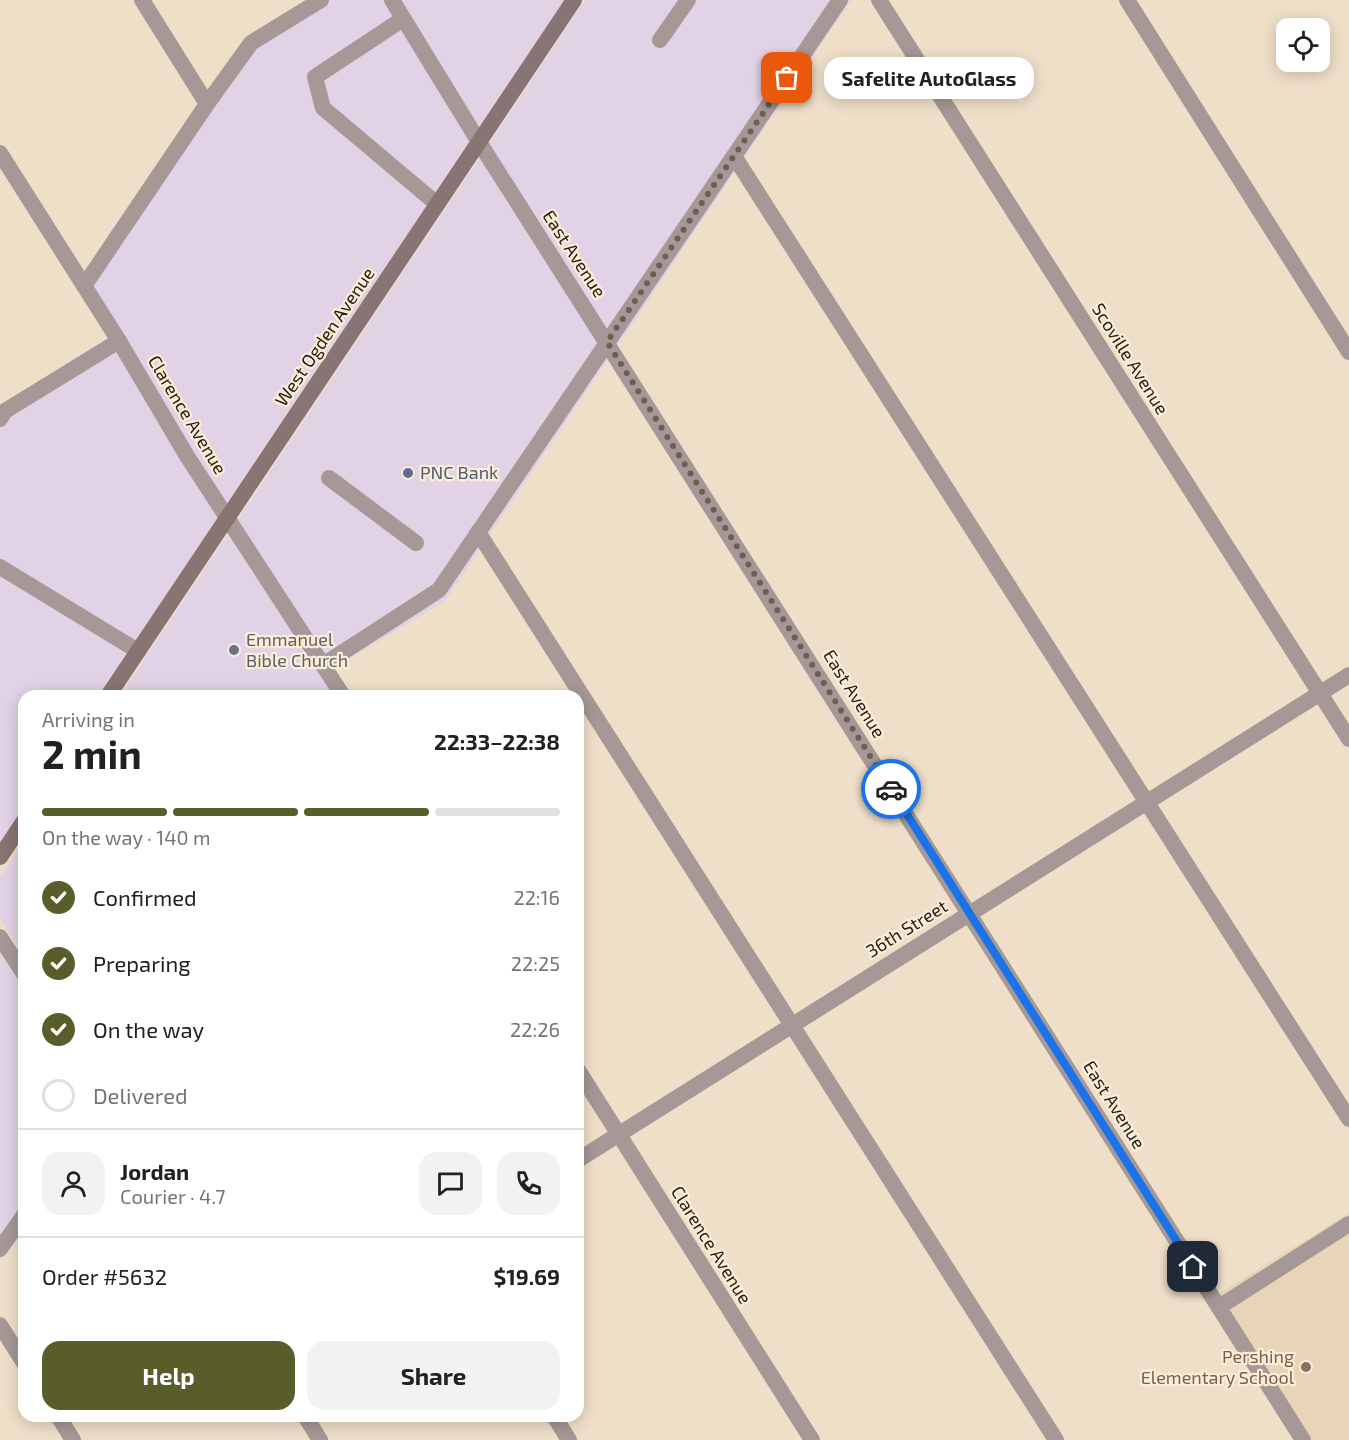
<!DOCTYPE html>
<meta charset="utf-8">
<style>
:root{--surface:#fff;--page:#f2f2f2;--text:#202124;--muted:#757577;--line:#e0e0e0;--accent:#595d2a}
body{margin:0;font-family:"Exo 2",sans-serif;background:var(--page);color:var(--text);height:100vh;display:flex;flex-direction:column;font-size:22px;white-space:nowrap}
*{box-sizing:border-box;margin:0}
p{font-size:20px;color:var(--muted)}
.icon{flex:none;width:33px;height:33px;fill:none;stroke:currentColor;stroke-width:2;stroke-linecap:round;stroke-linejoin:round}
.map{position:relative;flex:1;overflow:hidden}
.drawer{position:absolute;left:18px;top:690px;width:566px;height:732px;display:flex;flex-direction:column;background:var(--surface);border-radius:18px;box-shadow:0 3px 15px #0003}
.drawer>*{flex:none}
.buttons{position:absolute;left:1276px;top:18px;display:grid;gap:12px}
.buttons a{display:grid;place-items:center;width:54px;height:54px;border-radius:12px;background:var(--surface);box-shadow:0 3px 15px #0003;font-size:30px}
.pin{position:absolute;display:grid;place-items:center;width:51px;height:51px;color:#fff;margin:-26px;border-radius:12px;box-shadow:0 3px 9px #0006}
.courier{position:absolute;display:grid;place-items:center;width:60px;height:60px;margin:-30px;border:4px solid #1a73e8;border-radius:50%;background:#fff;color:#222;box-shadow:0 2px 8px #0007}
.bubble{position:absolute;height:42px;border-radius:18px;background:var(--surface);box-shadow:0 3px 15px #0003;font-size:20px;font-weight:700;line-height:42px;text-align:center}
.overview em{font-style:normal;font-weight:700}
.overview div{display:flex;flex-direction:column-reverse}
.overview{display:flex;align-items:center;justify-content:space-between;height:102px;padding:0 24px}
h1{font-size:39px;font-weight:700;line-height:45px}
.bar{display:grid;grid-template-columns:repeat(4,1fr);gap:9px 6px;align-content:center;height:72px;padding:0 24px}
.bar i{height:8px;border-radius:4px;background:var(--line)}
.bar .selected{background:var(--accent)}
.bar p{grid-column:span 4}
.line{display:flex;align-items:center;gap:15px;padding:0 24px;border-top:2px solid var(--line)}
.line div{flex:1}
.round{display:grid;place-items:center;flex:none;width:63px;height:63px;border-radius:18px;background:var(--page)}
ol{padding:0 24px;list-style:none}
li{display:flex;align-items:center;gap:18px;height:66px}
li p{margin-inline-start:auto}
li .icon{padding:6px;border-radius:50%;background:var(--accent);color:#fff;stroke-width:4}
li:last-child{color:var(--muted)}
li i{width:33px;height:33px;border:3px solid var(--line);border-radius:50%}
.button{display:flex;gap:12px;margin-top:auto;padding:12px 24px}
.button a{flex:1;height:69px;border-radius:18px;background:var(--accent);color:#fff;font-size:24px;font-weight:700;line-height:69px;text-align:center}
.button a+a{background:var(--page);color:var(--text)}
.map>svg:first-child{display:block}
.commercial{fill:#e1d2e5}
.built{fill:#e8d4b8}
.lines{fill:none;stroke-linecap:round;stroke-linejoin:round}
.service{stroke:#a59897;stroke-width:16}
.minor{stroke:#a59897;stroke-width:16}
.secondary{stroke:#877473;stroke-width:16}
.done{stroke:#696053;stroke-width:6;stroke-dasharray:0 10.8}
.route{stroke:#1a73e8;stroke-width:8}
.service-dot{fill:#5c6f8a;stroke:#fcedd6;stroke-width:2}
.worship-dot{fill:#6b7280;stroke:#fcedd6;stroke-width:2}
.education-dot{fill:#8d6e63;stroke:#fcedd6;stroke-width:2}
.labels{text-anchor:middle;stroke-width:4.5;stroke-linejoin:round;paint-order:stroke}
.street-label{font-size:18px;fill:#211c14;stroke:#fcedd6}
.service-label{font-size:18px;fill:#4e5e75;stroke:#fcedd6;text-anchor:start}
.worship-label{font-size:18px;fill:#5b616d;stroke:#fcedd6;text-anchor:start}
.education-label{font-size:18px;fill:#785e54;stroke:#fcedd6;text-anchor:end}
</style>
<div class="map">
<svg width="1349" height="1440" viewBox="0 0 1349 1440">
<rect width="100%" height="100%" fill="#efdfc9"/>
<g class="commercial">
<polygon points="331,0 383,0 475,144 104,696 24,696 24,815 0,851 0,405 120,330 91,287 256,46"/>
<polygon points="399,0 571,0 483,132"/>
<polygon points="585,0 851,0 445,601 334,668 353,696 120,696"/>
<polygon points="24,841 24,956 0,919 0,877"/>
<polygon points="0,945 24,982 24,1225 0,1261"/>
</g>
<polygon class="built" points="1349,1213 1349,1440 1308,1440 1216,1295"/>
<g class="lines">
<g class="service">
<polyline points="142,0 207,104"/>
<polyline points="1127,0 1349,352"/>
<polyline points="403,19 315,77 323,108 437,204"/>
<polyline points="660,40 688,0"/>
<polyline points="734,156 1349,1119"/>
<polyline points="84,286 207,104 251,43 321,0"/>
<polyline points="0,419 5,411 119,341"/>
<polyline points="329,478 416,543"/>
<polyline points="478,532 1056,1440"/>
<polyline points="0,567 138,651"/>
<polyline points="323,665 439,590 840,0"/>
<polyline points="0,1249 24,1215"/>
<polyline points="1219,1307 1349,1224"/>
<polyline points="0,1325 24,1363"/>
<polyline points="58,1416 73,1440"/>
<polyline points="554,1416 569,1440"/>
</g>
<g class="minor">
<polyline points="392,0 479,142 1303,1440"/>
<polyline points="879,0 1349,739"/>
<polyline points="0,153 119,341 187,456 343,696"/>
<polyline points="0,937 24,974"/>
<polyline points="578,1070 812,1440"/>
<polyline points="578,1160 1349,675"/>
<polyline points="305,1416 320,1440"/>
</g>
<g class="secondary">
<polyline points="108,696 574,0"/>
<polyline points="0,857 24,821"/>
</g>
</g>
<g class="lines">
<polyline class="done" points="787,78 607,342 891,789"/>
<polyline class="route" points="891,789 1193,1267"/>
</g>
<circle class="service-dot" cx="408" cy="473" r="6"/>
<circle class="worship-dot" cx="234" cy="650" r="6"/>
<circle class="education-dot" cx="1306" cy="1367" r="6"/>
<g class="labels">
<g class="street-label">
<text transform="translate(574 254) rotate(57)" y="6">East Avenue</text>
<text transform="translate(325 337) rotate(-56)" y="6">West Ogden Avenue</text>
<text transform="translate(1130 359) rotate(58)" y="6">Scoville Avenue</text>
<text transform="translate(187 415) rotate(59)" y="6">Clarence Avenue</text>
<text transform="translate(854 694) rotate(58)" y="6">East Avenue</text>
<text transform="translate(907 929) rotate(-32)" y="6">36th Street</text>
<text transform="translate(1114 1105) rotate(58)" y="6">East Avenue</text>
<text transform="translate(711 1245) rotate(58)" y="6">Clarence Avenue</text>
</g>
<g class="service-label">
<text x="420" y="479">PNC Bank</text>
</g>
<g class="worship-label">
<text x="246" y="646">Emmanuel<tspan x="246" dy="21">Bible Church</tspan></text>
</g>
<g class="education-label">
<text x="1294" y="1363">Pershing<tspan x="1294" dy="21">Elementary School</tspan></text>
</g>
</g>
</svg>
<div class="buttons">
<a><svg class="icon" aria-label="locate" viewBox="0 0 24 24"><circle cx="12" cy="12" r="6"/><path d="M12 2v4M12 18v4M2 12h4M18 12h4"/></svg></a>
</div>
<div class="pin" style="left:787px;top:78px;background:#ea580c"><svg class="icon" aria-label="bag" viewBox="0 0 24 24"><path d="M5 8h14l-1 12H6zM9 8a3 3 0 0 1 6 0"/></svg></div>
<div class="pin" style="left:1193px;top:1267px;background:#1f2937"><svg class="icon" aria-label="home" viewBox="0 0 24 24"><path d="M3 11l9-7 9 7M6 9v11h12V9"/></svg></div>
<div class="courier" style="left:891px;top:789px"><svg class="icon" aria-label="car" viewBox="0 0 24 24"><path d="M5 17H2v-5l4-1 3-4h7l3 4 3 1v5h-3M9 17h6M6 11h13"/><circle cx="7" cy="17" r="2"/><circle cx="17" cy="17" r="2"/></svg></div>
<div class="bubble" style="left:824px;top:57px;width:210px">Safelite AutoGlass</div>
<section class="drawer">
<div class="overview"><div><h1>2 min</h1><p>Arriving in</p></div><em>22:33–22:38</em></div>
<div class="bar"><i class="selected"></i><i class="selected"></i><i class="selected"></i><i></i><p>On the way · 140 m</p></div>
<ol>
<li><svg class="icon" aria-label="check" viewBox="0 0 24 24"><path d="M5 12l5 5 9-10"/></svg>Confirmed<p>22:16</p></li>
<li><svg class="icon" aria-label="check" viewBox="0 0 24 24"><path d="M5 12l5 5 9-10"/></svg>Preparing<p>22:25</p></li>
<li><svg class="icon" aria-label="check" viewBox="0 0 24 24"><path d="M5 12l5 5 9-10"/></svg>On the way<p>22:26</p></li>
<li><i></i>Delivered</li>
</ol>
<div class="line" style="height:108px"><a class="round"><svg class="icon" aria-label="person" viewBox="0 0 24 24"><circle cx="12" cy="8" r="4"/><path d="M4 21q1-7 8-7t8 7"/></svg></a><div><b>Jordan</b><p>Courier · 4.7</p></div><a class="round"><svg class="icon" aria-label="chat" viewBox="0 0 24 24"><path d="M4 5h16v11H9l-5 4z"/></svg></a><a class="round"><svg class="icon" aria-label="phone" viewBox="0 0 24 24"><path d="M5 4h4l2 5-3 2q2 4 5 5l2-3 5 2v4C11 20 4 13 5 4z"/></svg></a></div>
<div class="line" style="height:78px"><div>Order #5632</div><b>$19.69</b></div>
<div class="button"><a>Help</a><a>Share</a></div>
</section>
</div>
